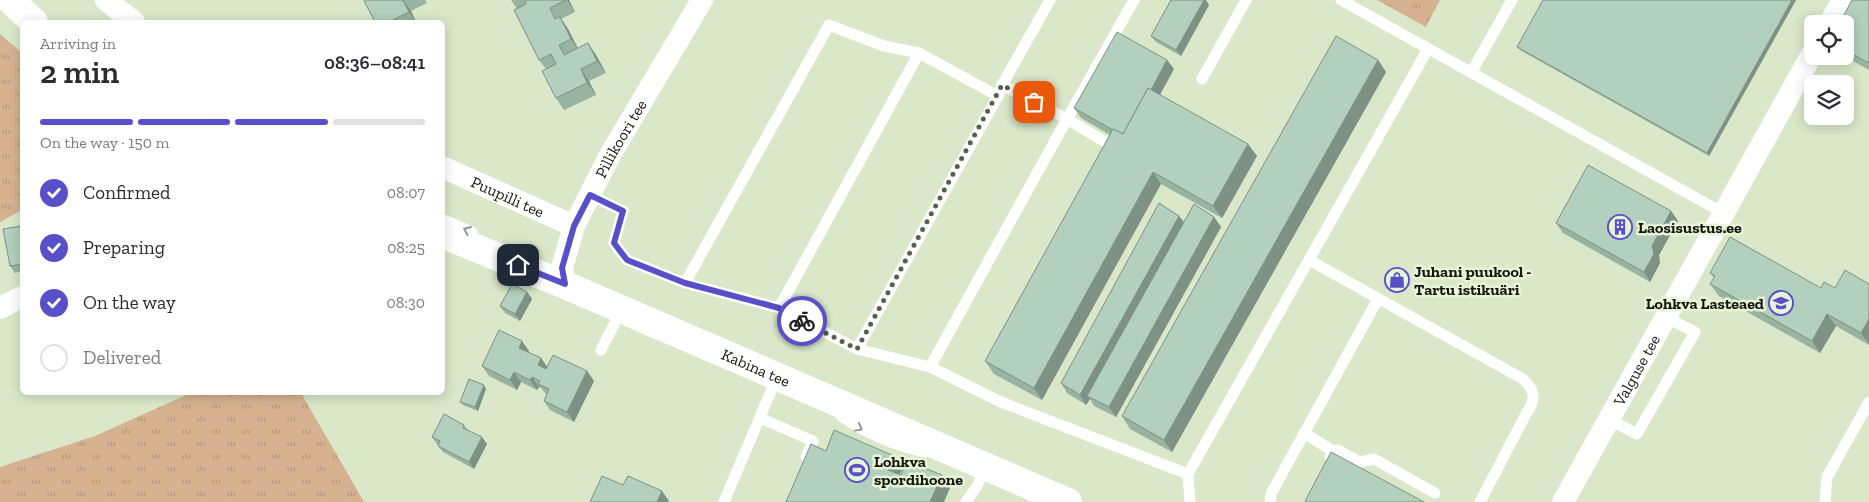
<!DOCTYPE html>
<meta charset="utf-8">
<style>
:root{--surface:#fff;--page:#f7f7f7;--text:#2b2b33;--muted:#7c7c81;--line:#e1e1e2;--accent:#5750c8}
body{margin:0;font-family:"Zilla Slab",serif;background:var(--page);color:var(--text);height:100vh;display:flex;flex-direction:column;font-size:19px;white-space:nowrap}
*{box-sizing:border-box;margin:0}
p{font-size:16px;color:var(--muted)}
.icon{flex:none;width:28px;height:28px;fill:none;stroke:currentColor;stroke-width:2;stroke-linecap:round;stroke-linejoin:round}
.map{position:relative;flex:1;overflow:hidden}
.drawer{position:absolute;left:20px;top:20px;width:425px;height:375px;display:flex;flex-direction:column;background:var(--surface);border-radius:8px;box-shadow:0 2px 12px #0003}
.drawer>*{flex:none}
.buttons{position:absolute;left:1804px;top:15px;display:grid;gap:10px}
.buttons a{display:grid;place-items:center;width:50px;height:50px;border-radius:8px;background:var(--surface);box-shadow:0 2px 12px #0003;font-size:25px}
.pin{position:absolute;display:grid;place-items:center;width:42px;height:42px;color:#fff;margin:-21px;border-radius:10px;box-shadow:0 2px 8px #0006}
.courier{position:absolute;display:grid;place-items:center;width:50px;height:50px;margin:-25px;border:4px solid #5750c8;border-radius:50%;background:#fff;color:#222;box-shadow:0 1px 6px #0007}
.overview em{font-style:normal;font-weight:600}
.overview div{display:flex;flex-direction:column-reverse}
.overview{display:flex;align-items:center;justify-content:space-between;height:85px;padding:0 20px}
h1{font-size:32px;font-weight:600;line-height:38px}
.bar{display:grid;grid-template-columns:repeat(4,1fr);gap:8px 5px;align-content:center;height:60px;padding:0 20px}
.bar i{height:6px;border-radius:4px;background:var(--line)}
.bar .active{background:var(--accent)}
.bar p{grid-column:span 4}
ol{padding:0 20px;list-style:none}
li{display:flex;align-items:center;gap:15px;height:55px}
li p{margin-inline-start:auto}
li .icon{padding:5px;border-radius:50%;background:var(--accent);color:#fff;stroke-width:4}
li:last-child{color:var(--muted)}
li i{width:28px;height:28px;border:2px solid var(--line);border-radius:50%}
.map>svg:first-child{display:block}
.grass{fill:url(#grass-tufts)}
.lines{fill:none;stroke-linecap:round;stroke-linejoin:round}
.lane{stroke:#fff;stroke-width:11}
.street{stroke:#fff;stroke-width:22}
.secondary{stroke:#fff;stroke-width:28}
.wall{fill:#99b3a3}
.shaded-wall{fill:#7d9284}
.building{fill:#b2d0bd;stroke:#7d9284}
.oneway{stroke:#949692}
.done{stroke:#585f4e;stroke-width:5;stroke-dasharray:0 9}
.route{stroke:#5750c8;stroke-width:6}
.labels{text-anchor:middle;stroke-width:5;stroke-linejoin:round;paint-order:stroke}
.street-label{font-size:16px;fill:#12160c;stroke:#e7f4d6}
.poi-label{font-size:16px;font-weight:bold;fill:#12160c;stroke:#e7f4d6;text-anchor:start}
</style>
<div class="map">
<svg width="1869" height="502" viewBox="0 0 1869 502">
<defs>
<pattern id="grass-tufts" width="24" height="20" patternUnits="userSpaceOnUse" patternTransform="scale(1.25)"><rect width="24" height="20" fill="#d6b290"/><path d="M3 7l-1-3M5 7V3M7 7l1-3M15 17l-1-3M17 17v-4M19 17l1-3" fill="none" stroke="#b7987b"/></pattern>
</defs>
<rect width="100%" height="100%" fill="#dae7c9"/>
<g class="grass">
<polygon points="1377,0 1440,0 1426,27"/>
<polygon points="0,34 22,53 22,210 0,222"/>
<polygon points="193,392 301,393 364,502 0,502 0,467 95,436"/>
</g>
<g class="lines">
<g class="lane">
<polyline points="1341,0 1725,214"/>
<polyline points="1471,73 1512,0"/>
<polyline points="1202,79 1246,0"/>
<polyline points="1002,85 1050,0"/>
<polyline points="1115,148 1067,119 1134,0"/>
<polyline points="590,195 623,211 614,243 627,260 685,283 779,308 919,53 884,46 829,25 685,283"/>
<polyline points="442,219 472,232"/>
<path d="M1309,260L1523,379C1536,391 1536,400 1526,414L1480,502"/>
<polyline points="779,308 857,349 998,96 919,53"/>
<polyline points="857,349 930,367 1067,119 1002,85 998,96"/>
<polyline points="601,350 622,309"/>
<polyline points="930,367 1001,402 1188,474 1428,49"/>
<path d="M841,416C865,433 894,445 924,452"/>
<polyline points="760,418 813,441 806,457"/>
<polyline points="1610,420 1637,434 1695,332 1667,318"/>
<polyline points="1304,433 1333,451 1330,457"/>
<polyline points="1333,451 1338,450 1360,462 1374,459 1435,493"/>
<polyline points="1188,474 1190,502"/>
<polyline points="724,502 777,377"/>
<polyline points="966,502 977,486 986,467"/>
<polyline points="1270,502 1271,494 1278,481 1378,299"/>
<polyline points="1825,502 1827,477 1869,402"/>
</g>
<g class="street">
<polyline points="106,0 134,22"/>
<polyline points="1829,24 1843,0"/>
<path id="s1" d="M442,167L574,226"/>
<path id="s2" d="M565,285L562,268L574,226L610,155L702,0"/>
<polyline points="0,308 22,297"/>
<path id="s3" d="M1563,502L1812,54"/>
</g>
<g class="secondary">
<polyline points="10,0 34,22"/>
<path id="s4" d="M442,234L565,285L1068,502"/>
</g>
</g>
<g class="wall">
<polygon points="366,0 425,0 427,3 411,11 416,22 375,22"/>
<polygon points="511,0 569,0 575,12 561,19 568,29 578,48 596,55 606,73 589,81 596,95 564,110 556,98 546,69 539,60 517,9"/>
<polygon points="1796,0 1709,156 1520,50 1517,47"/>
<polygon points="1869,0 1869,70 1844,56 1845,56 1845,24"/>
<polygon points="1209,5 1181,56 1156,42 1151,36"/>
<polygon points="1167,60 1174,69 1160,95 1257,156 1222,218 1161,184 1042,400 994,374 985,361 1110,135 1081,118 1074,108"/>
<polygon points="1378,60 1386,72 1172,452 1130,429 1122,416"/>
<polygon points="1671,211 1678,221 1659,255 1660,263 1650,282 1563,233 1556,223"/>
<polygon points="1179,216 1184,222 1214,217 1221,227 1116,417 1094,406 1090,399 1086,405 1067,393 1061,383"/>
<polygon points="22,226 22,271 15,273 10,266"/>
<polygon points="1710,273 1821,288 1835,288 1869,284 1869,345 1836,326 1820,353 1719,296 1710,284 1714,278"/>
<polygon points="527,292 532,299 520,321 505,313 500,306"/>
<polygon points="529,351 528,352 541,358 547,367 587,371 594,381 574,422 550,410 544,401 547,394 545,393 541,388 539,387 537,390 521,382 517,390 489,376 482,366"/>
<polygon points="486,389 478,411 463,405 460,402"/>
<polygon points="464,425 468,430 487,444 474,469 443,452 438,446 438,445 437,444 432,437"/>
</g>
<g class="shaded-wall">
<polygon points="403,0 411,11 416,22 409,12"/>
<polygon points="567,0 569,0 575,12"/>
<polygon points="1204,0 1206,0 1209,5 1181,56 1176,50"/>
<polygon points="1792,0 1796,0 1709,156 1707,153"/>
<polygon points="560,17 568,29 579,51 571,39"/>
<polygon points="588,43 596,55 606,73 597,61"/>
<polygon points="1167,60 1174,69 1131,146 1124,137"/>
<polygon points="1378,60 1386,72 1172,452 1164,440"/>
<polygon points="581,69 589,81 596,95 587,83"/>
<polygon points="1248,144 1257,156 1222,218 1213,206"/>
<polygon points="1153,172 1161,184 1042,400 1034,388"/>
<polygon points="1671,211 1678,221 1659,255 1660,263 1650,282 1644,272 1652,246"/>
<polygon points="1179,216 1186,225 1087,396 1090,399 1086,405 1080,395"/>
<polygon points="1214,217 1221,227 1116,417 1109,407"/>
<polygon points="527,292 532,299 520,321 515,314"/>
<polygon points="1827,314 1836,326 1820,353 1812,341"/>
<polygon points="1869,319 1869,344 1861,333"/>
<polygon points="522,341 529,351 526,357 519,348"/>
<polygon points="541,358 548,368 544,375 538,365"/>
<polygon points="587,371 594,381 574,422 567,412"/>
<polygon points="514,372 521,382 517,390 510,380"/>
<polygon points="532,377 539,387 537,390 530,380"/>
<polygon points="484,385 486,389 478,411 475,407"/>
<polygon points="482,437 487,444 474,469 469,462"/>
<polygon points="894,456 903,468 896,482 888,470"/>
<polygon points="942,475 950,488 944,502 930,502"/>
<polygon points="662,491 669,501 668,502 657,502"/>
</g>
<g class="building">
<polygon points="366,0 403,0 409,12 389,22 375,22 364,1"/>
<polygon points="525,0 566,0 550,8 555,19 560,17 571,39 559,45 564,55 588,43 597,61 581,69 587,83 556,98 542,71 556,64 551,54 539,60 514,10 526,4"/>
<polygon points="1171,0 1204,0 1176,50 1151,36"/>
<polygon points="1543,0 1792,0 1707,153 1517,47"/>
<polygon points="1852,0 1869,0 1869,63 1845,50 1845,24 1839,24"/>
<polygon points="1117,32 1167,60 1151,90 1148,88 1123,134 1113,129 1113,130 1074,108"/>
<polygon points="1336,36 1378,60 1164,440 1122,416"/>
<polygon points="1148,88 1248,144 1213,206 1153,172 1034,388 985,361 1113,129 1123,134"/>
<polygon points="1588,165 1671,211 1652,246 1654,254 1644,272 1556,223"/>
<polygon points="1159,203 1179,216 1080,395 1061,383"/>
<polygon points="1194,204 1214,217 1109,407 1087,396"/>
<polygon points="22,226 22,264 10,266 3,229"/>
<polygon points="1730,237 1821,288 1824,282 1835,288 1845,270 1869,284 1869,319 1861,333 1827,314 1812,341 1710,284 1715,276 1710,273"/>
<polygon points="512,284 527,292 515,314 500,306"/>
<polygon points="499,330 522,341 519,348 541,358 538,365 546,369 553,355 587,371 567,412 544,401 549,389 538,384 540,381 532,377 530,380 514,372 510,380 482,366"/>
<polygon points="469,379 484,385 475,407 460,402"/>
<polygon points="444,414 464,425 463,428 482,437 469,462 438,446 440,441 432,437"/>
<polygon points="834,430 894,456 888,470 901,475 907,461 942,475 930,502 786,502 811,444 826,451"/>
<polygon points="1331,452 1424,502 1307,502 1305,501"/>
<polygon points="602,476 623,485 628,476 662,491 657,502 590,502"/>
</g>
<defs><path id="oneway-chevron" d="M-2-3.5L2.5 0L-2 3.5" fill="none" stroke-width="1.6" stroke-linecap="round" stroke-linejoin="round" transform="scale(1.25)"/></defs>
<g class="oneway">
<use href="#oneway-chevron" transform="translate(467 230) rotate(-156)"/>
<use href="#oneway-chevron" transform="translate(859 428) rotate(29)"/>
</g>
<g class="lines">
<polyline class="done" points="802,321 857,349 1002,85 1034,102"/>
<polyline class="route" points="518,265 565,284 562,268 574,226 590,195 623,211 614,243 627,260 685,283 779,308 802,321"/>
</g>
<defs>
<symbol id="building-ring" viewBox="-11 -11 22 22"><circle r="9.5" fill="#e7f4d6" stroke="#5750c8" stroke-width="1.5"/><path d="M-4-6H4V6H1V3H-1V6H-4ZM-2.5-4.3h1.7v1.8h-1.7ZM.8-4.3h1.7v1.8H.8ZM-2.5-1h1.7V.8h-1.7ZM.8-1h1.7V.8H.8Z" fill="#5750c8"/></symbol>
<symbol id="shop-ring" viewBox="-11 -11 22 22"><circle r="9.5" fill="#e7f4d6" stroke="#5750c8" stroke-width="1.5"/><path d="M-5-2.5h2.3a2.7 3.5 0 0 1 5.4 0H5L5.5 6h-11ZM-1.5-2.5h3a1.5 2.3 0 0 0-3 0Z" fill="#5750c8"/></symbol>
<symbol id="school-ring" viewBox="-11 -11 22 22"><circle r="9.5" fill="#e7f4d6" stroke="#5750c8" stroke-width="1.5"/><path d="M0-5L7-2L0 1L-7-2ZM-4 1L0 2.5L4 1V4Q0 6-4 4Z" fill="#5750c8"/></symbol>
<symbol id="stadium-ring" viewBox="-11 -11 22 22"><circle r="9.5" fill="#e7f4d6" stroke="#5750c8" stroke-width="1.5"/><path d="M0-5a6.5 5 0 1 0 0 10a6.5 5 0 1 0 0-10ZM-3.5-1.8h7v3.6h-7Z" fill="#5750c8"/></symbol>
</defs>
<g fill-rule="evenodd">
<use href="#building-ring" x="1606" y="213" width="28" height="28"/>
<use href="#shop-ring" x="1383" y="266" width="28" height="28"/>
<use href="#school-ring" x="1767" y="289" width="28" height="28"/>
<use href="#stadium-ring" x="843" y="456" width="28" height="28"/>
</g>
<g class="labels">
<g class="street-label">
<text dy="6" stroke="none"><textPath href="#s2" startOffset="160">Pillikoori tee</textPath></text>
<text dy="6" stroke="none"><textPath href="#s1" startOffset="72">Puupilli tee</textPath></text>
<text dy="6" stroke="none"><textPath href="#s4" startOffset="341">Kabina tee</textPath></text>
<text dy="6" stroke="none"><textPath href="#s3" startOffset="151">Valguse tee</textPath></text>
</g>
<g class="poi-label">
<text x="1638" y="233">Laosisustus.ee</text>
<text x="1414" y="277">Juhani puukool -<tspan x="1414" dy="18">Tartu istikuäri</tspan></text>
<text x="1764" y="309" text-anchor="end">Lohkva Lasteaed</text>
<text x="874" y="467">Lohkva<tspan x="874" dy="18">spordihoone</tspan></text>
</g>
</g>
</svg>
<div class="buttons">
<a><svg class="icon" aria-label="locate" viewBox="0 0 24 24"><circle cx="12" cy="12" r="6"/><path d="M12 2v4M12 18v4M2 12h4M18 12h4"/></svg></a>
<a><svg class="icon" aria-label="layers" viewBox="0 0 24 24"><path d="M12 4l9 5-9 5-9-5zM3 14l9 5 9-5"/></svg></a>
</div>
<div class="pin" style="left:1034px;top:102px;background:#ea580c"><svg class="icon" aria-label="bag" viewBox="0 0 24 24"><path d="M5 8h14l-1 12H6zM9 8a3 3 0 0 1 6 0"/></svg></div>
<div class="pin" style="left:518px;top:265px;background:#1f2937"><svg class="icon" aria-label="home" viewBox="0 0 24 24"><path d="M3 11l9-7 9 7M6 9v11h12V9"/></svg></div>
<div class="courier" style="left:802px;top:321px"><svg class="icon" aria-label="bike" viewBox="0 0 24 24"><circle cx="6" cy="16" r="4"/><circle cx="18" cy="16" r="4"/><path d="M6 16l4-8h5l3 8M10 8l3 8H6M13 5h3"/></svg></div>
<section class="drawer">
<div class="overview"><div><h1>2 min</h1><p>Arriving in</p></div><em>08:36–08:41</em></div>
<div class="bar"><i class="active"></i><i class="active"></i><i class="active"></i><i></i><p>On the way · 150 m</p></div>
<ol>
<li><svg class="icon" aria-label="check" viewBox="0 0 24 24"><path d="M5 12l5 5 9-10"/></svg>Confirmed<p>08:07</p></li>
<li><svg class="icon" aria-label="check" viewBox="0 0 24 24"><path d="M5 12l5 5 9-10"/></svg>Preparing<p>08:25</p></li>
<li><svg class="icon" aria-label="check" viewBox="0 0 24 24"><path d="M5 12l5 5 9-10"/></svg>On the way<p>08:30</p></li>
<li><i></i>Delivered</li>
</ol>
</section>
</div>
